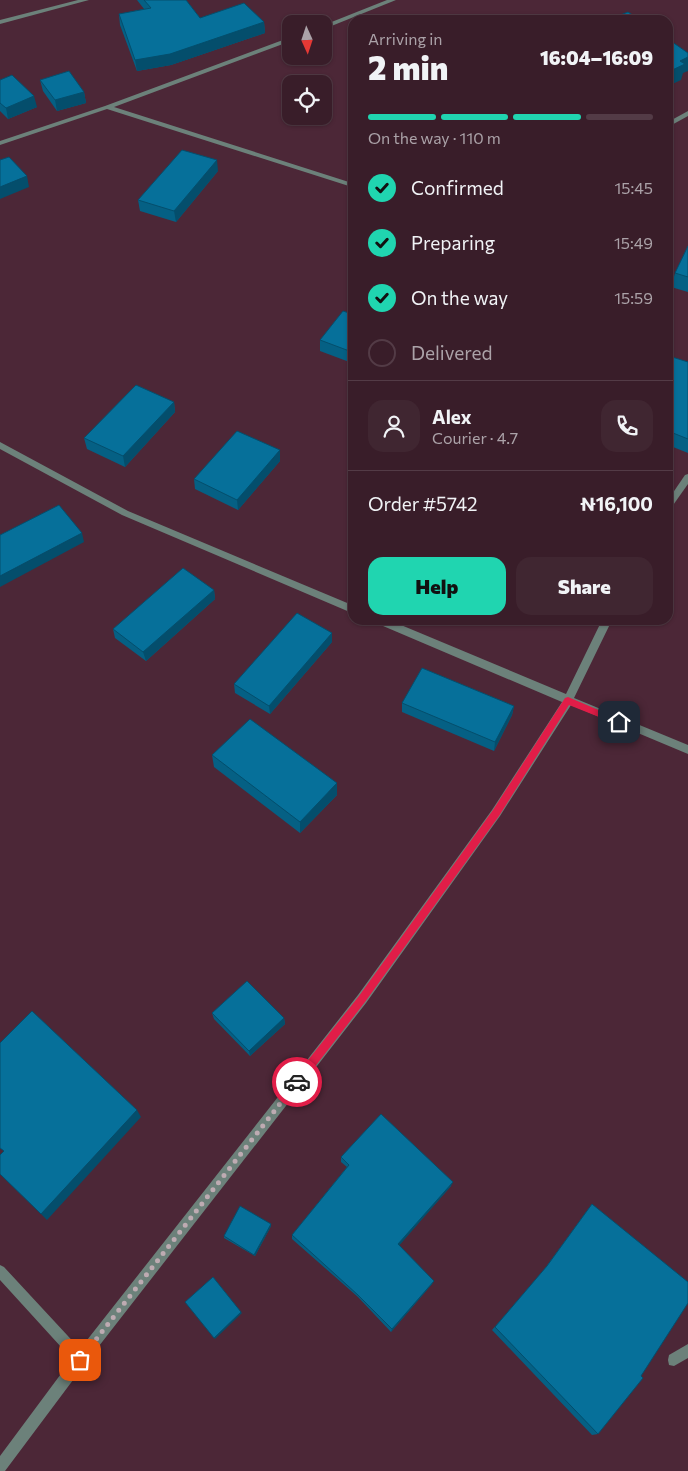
<!DOCTYPE html>
<meta charset="utf-8">
<style>
:root{--surface:#391d29;--page:#402631;--text:#f1f3f6;--muted:#aba2a8;--line:#533b46;--accent:#20d5b0}
body{margin:0;font-family:Commissioner,sans-serif;background:var(--page);color:var(--text);height:100vh;display:flex;flex-direction:column;font-size:19px;white-space:nowrap}
*{box-sizing:border-box;margin:0}
p{font-size:16px;color:var(--muted)}
.icon{flex:none;width:28px;height:28px;fill:none;stroke:currentColor;stroke-width:2;stroke-linecap:round;stroke-linejoin:round}
.map{position:relative;flex:1;overflow:hidden}
.panel{position:absolute;left:348px;top:15px;width:325px;height:610px;display:flex;flex-direction:column;background:var(--surface);border-radius:15px;box-shadow:0 1px 4px #0004,0 0 0 1px var(--line)}
.panel>*{flex:none}
.needle{width:32px;rotate:177deg}
.controls{position:absolute;left:282px;top:15px;display:grid;gap:10px}
.controls a{display:grid;place-items:center;width:50px;height:50px;border-radius:10px;background:var(--surface);box-shadow:0 1px 4px #0004,0 0 0 1px var(--line);font-size:25px}
.pin{position:absolute;display:grid;place-items:center;width:42px;height:42px;color:#fff;margin:-21px;border-radius:10px;box-shadow:0 2px 8px #0006}
.courier{position:absolute;display:grid;place-items:center;width:50px;height:50px;margin:-25px;border:4px solid #e11d48;border-radius:50%;background:#fff;color:#222;box-shadow:0 1px 6px #0007}
.head em{font-style:normal;font-weight:800}
.head div{display:flex;flex-direction:column-reverse}
.head{display:flex;align-items:center;justify-content:space-between;height:85px;padding:0 20px}
h1{font-size:32px;font-weight:800;line-height:38px}
.bar{display:grid;grid-template-columns:repeat(4,1fr);gap:8px 5px;align-content:center;height:60px;padding:0 20px}
.bar i{height:6px;border-radius:4px;background:var(--line)}
.bar .active{background:var(--accent)}
.bar p{grid-column:span 4}
.line{display:flex;align-items:center;gap:12px;padding:0 20px;border-top:1px solid var(--line)}
.line div{flex:1}
.round{display:grid;place-items:center;flex:none;width:52px;height:52px;border-radius:15px;background:var(--page)}
ol{padding:0 20px;list-style:none}
li{display:flex;align-items:center;gap:15px;height:55px}
li p{margin-inline-start:auto}
li .icon{padding:5px;border-radius:50%;background:var(--accent);color:#111;stroke-width:4}
li:last-child{color:var(--muted)}
li i{width:28px;height:28px;border:2px solid var(--line);border-radius:50%}
.action{display:flex;gap:10px;margin-top:auto;padding:10px 20px}
.action a{flex:1;height:58px;border-radius:15px;background:var(--accent);color:#111;font-size:20px;font-weight:800;line-height:58px;text-align:center}
.action a+a{background:var(--page);color:var(--text)}
.map>svg:first-child{display:block}
.lines{fill:none;stroke-linecap:round;stroke-linejoin:round}
.street{fill:#6c817a;fill-rule:evenodd}
.wall{fill:#056084}
.shaded-wall{fill:#044e6c}
.building{fill:#06709a;stroke:#044e6c}
.route{fill:#e11d48}
.done{stroke:#beabb2;stroke-width:5;stroke-dasharray:0 9}
</style>
<div class="map">
<svg width="688" height="1471" viewBox="0 0 688 1471">
<rect width="100%" height="100%" fill="#4c2737"/>
<g class="lines">
<g class="street">
<polygon points="78,0 89,0 0,24 0,20"/>
<polygon points="387,0 396,0 324,29 324,25"/>
<polygon points="291,37 291,41 114,107 352,183 352,187 107,109 0,145 0,141 105,106"/>
<polygon points="688,111 688,116 668,127 668,122"/>
<polygon points="0,442 128,511 352,605 352,613 122,515 0,449"/>
<polygon points="688,474 688,484 671,508 668,509 668,500 685,475"/>
<polygon points="374,620 389,620 566,694 602,620 612,620 574,698 688,745 688,754 571,705 500,816 366,1003 85,1364 5,1471 0,1471 0,1456 72,1359 0,1280 0,1265 4,1267 80,1349 358,995 492,810 562,702 376,623"/>
<polygon points="688,1344 688,1358 674,1366 669,1365 668,1360 669,1355"/>
</g>
</g>
<g class="wall">
<polygon points="137,0 186,0 200,18 264,22 265,33 171,65 137,71 120,25 119,14 144,9"/>
<polygon points="0,80 37,107 8,119 0,111"/>
<polygon points="40,80 84,92 86,103 57,111 43,91"/>
<polygon points="218,171 176,222 140,211 138,200"/>
<polygon points="688,246 688,292 671,287 675,273"/>
<polygon points="352,255 352,269 350,268 350,257"/>
<polygon points="352,314 352,363 320,351 320,340"/>
<polygon points="668,359 688,362 688,453 668,445"/>
<polygon points="174,402 175,412 125,467 87,449 84,438"/>
<polygon points="280,461 238,510 195,489 194,479"/>
<polygon points="214,590 215,599 146,661 115,638 113,629"/>
<polygon points="332,642 270,714 235,693 234,684"/>
<polygon points="402,703 514,706 512,715 494,751 402,712"/>
<polygon points="212,755 337,795 300,833 214,767"/>
<polygon points="212,1013 284,1018 285,1024 250,1056 214,1019"/>
<polygon points="341,1157 451,1186 399,1245 432,1284 391,1332 358,1297 292,1239 292,1235 347,1167 341,1162"/>
<polygon points="592,1204 598,1434 592,1435 492,1330 543,1271"/>
<polygon points="271,1224 271,1226 255,1256 224,1238 224,1236"/>
</g>
<g class="shaded-wall">
<polygon points="264,22 265,33 171,65 137,71 135,60"/>
<polygon points="688,57 688,71 683,73 681,80 668,86 668,72 680,61"/>
<polygon points="84,92 86,103 57,111 55,100"/>
<polygon points="34,96 37,107 8,119 6,108"/>
<polygon points="217,160 218,171 176,222 174,211"/>
<polygon points="27,176 29,187 0,199 0,187"/>
<polygon points="174,402 175,412 125,467 123,456"/>
<polygon points="280,450 280,461 238,510 237,500"/>
<polygon points="82,533 84,542 0,587 0,576"/>
<polygon points="214,590 215,599 146,661 143,652"/>
<polygon points="332,633 332,642 270,714 269,706"/>
<polygon points="514,706 512,715 494,751 495,742"/>
<polygon points="337,783 337,795 300,833 300,822"/>
<polygon points="284,1018 285,1024 250,1056 249,1051"/>
<polygon points="137,1110 141,1117 47,1220 41,1214"/>
<polygon points="453,1182 451,1186 397,1248 398,1244"/>
<polygon points="271,1224 271,1226 255,1256 254,1255"/>
<polygon points="434,1281 432,1284 391,1332 392,1329"/>
<polygon points="241,1312 242,1313 215,1339 214,1338"/>
</g>
<g class="building">
<polygon points="144,0 186,0 200,18 244,3 264,22 170,54 135,60 119,14 151,8"/>
<polygon points="628,12 640,20 608,20"/>
<polygon points="668,39 688,53 688,57 680,61 685,64 668,72"/>
<polygon points="69,71 84,92 55,100 40,80"/>
<polygon points="12,75 34,96 6,108 0,103 0,80"/>
<polygon points="182,150 217,160 174,211 138,200"/>
<polygon points="9,157 27,176 0,187 0,160"/>
<polygon points="688,246 688,277 675,273"/>
<polygon points="343,311 352,314 352,352 320,340"/>
<polygon points="669,356 688,362 688,439 668,431 668,359"/>
<polygon points="136,385 174,402 123,456 84,438"/>
<polygon points="237,431 280,450 237,500 194,479"/>
<polygon points="59,505 82,533 0,576 0,535"/>
<polygon points="183,568 214,590 143,652 113,629"/>
<polygon points="297,613 332,633 269,706 234,684"/>
<polygon points="422,668 514,706 495,742 402,703"/>
<polygon points="250,719 337,783 300,822 212,755"/>
<polygon points="247,981 284,1018 249,1051 212,1013"/>
<polygon points="32,1011 137,1110 41,1214 0,1174 0,1155 4,1151 0,1148 0,1043"/>
<polygon points="381,1114 453,1182 398,1244 434,1281 392,1329 358,1295 292,1235 349,1165 341,1157"/>
<polygon points="592,1204 688,1282 688,1303 641,1376 643,1378 598,1434 495,1327 547,1266"/>
<polygon points="240,1206 271,1224 254,1255 224,1236"/>
<polygon points="213,1277 241,1312 214,1338 185,1302"/>
</g>
<polygon class="route" points="568,697 622,720 623,722 619,725 569,705 499,816 365,1002 300,1086 293,1086 293,1079 359,996 493,810 565,698"/>
<g class="lines">
<polyline class="done" points="80,1360 297,1082"/>
</g>
</svg>
<div class="controls">
<a><svg class="needle" viewBox="-14 -14 28 28"><path d="M0-13l5 13h-10z" fill="#e53935"/><path d="M0 13l5-13h-10z" fill="#aba2a8"/></svg></a>
<a><svg class="icon" aria-label="locate" viewBox="0 0 24 24"><circle cx="12" cy="12" r="6"/><path d="M12 2v4M12 18v4M2 12h4M18 12h4"/></svg></a>
</div>
<div class="pin" style="left:80px;top:1360px;background:#ea580c"><svg class="icon" aria-label="bag" viewBox="0 0 24 24"><path d="M5 8h14l-1 12H6zM9 8a3 3 0 0 1 6 0"/></svg></div>
<div class="pin" style="left:619px;top:722px;background:#1f2937"><svg class="icon" aria-label="home" viewBox="0 0 24 24"><path d="M3 11l9-7 9 7M6 9v11h12V9"/></svg></div>
<div class="courier" style="left:297px;top:1082px"><svg class="icon" aria-label="car" viewBox="0 0 24 24"><path d="M5 17H2v-5l4-1 3-4h7l3 4 3 1v5h-3M9 17h6M6 11h13"/><circle cx="7" cy="17" r="2"/><circle cx="17" cy="17" r="2"/></svg></div>
<section class="panel">
<div class="head"><div><h1>2 min</h1><p>Arriving in</p></div><em>16:04–16:09</em></div>
<div class="bar"><i class="active"></i><i class="active"></i><i class="active"></i><i></i><p>On the way · 110 m</p></div>
<ol>
<li><svg class="icon" aria-label="check" viewBox="0 0 24 24"><path d="M5 12l5 5 9-10"/></svg>Confirmed<p>15:45</p></li>
<li><svg class="icon" aria-label="check" viewBox="0 0 24 24"><path d="M5 12l5 5 9-10"/></svg>Preparing<p>15:49</p></li>
<li><svg class="icon" aria-label="check" viewBox="0 0 24 24"><path d="M5 12l5 5 9-10"/></svg>On the way<p>15:59</p></li>
<li><i></i>Delivered</li>
</ol>
<div class="line" style="height:90px"><a class="round"><svg class="icon" aria-label="person" viewBox="0 0 24 24"><circle cx="12" cy="8" r="4"/><path d="M4 21q1-7 8-7t8 7"/></svg></a><div><b>Alex</b><p>Courier · 4.7</p></div><a class="round"><svg class="icon" aria-label="phone" viewBox="0 0 24 24"><path d="M5 4h4l2 5-3 2q2 4 5 5l2-3 5 2v4C11 20 4 13 5 4z"/></svg></a></div>
<div class="line" style="height:65px"><div>Order #5742</div><b>₦16,100</b></div>
<div class="action"><a>Help</a><a>Share</a></div>
</section>
</div>
